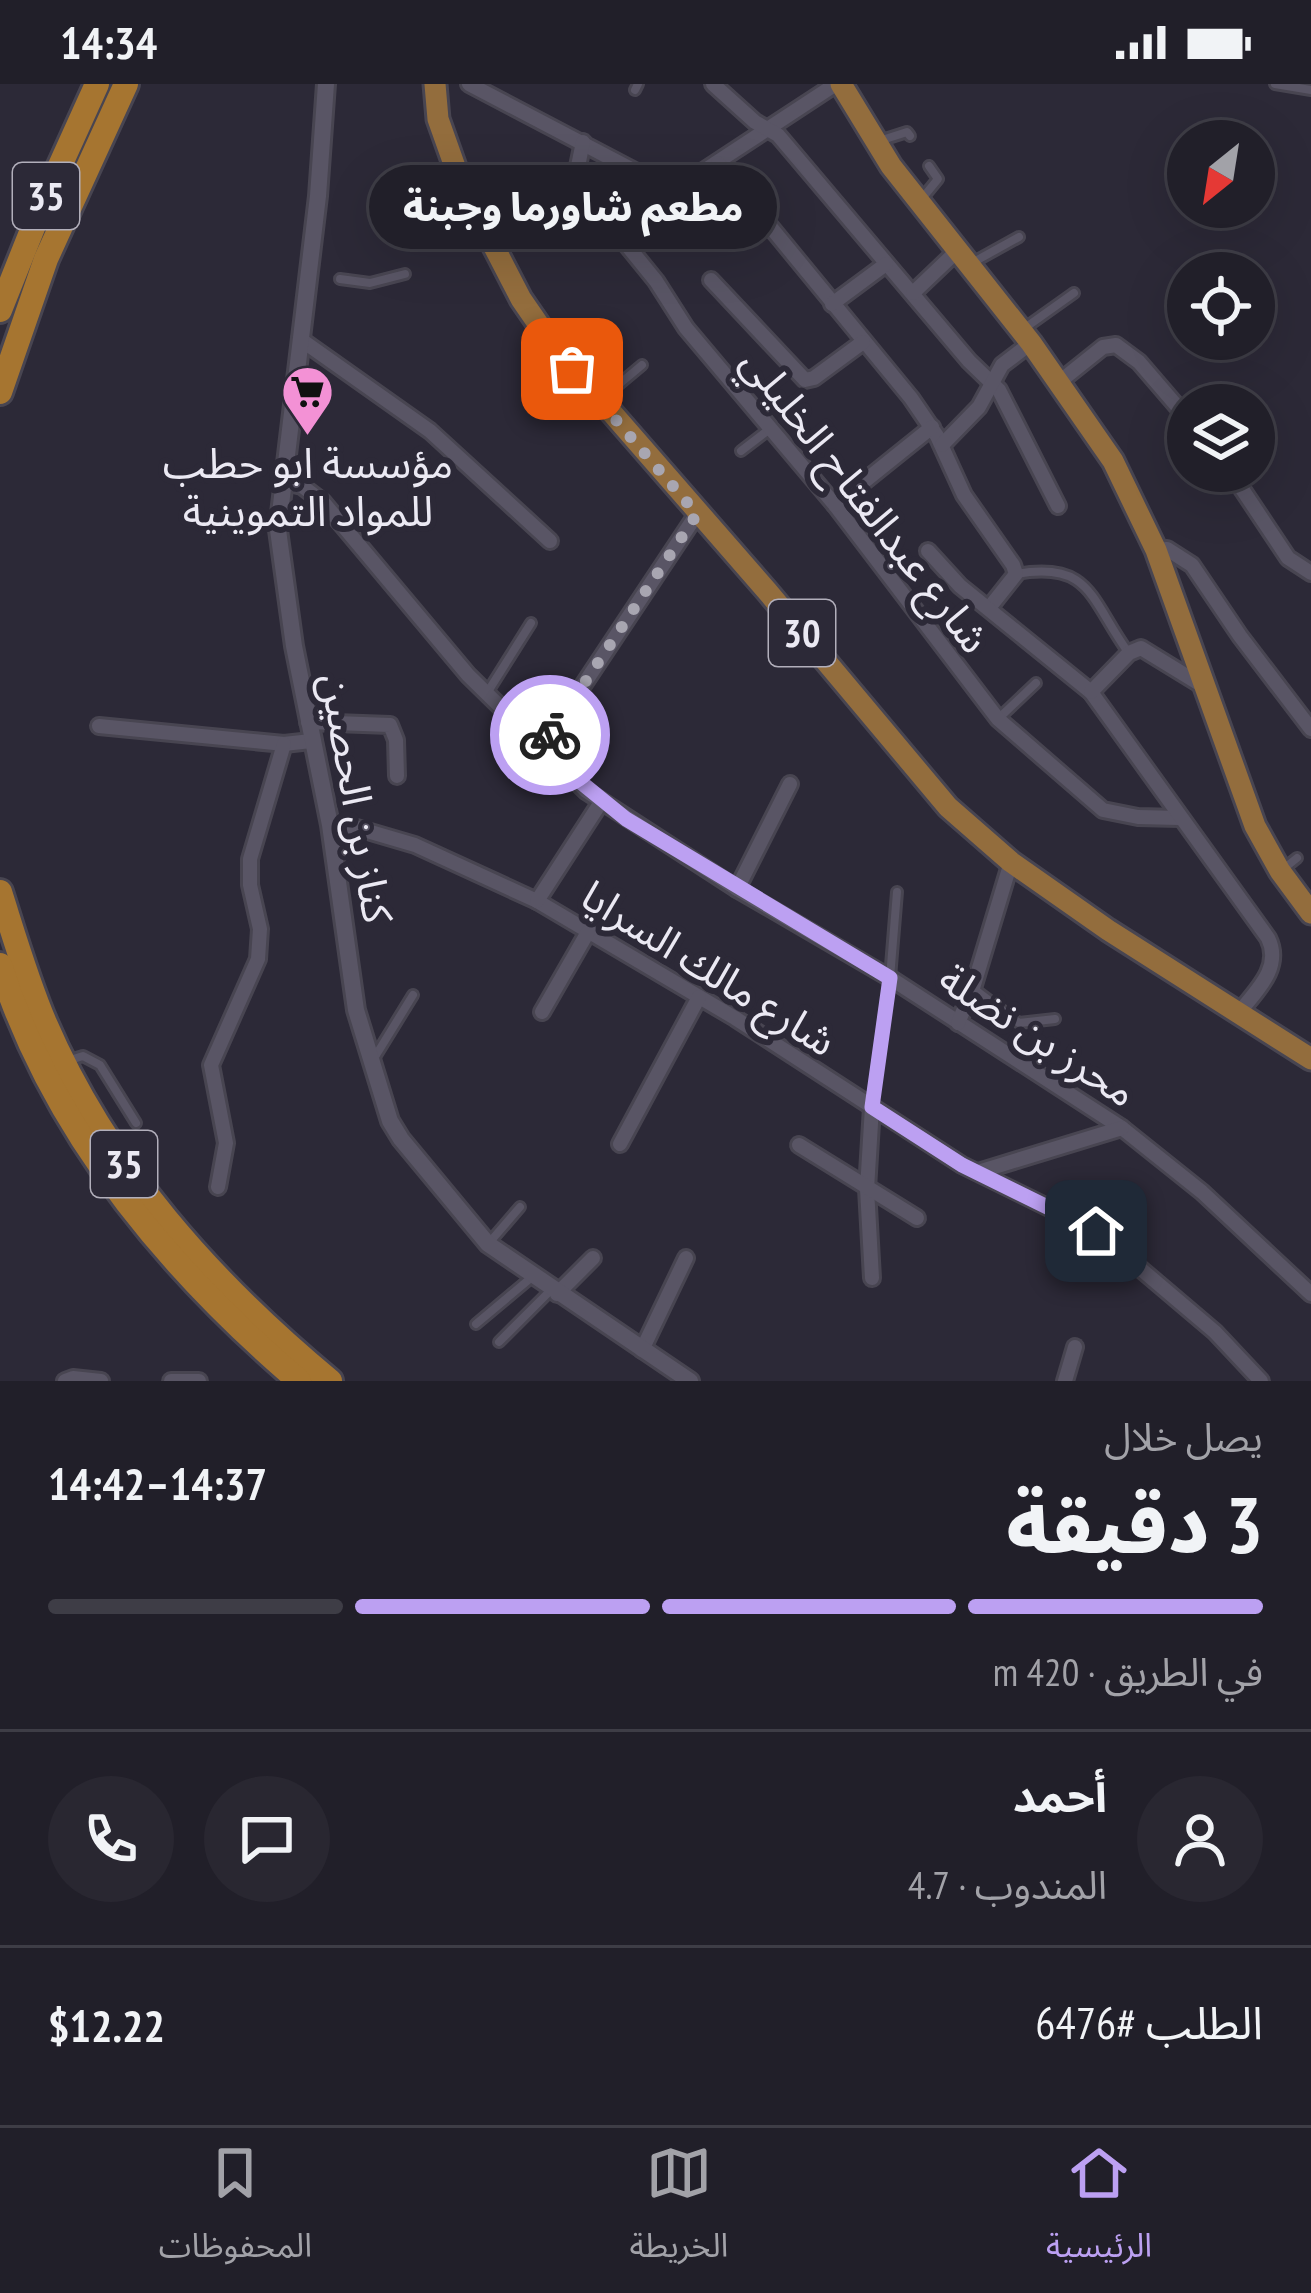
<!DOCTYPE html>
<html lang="ar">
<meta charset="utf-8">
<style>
:root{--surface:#211f29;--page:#292731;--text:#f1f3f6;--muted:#a2a2a8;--line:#3e3d46;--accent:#bca0f2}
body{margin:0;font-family:"PT Sans Narrow","Noto Sans Arabic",sans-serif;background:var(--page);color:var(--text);direction:rtl;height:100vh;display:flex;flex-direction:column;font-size:45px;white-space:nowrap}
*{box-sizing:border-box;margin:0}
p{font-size:39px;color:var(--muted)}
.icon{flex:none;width:66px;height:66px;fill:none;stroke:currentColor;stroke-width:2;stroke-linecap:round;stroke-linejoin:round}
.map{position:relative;height:1297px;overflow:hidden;direction:ltr}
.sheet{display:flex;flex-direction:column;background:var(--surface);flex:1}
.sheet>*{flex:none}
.needle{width:78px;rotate:210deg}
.fabs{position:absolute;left:1167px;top:36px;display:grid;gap:24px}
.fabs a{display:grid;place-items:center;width:108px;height:108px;border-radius:50%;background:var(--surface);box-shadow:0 12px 48px #0002,0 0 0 3px var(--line);font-size:60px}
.pin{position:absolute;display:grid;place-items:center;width:102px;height:102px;color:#fff;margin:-51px;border-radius:24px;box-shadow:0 6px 18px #0006}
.courier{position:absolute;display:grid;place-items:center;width:120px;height:120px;margin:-60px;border:9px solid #bca0f2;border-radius:50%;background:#fff;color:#222;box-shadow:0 3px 15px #0007}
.bubble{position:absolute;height:84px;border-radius:42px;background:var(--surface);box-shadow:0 12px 48px #0002,0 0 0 3px var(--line);font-size:39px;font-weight:800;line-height:84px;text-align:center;direction:rtl}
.head em{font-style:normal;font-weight:800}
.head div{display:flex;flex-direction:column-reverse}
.head{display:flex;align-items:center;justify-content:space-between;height:204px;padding:0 48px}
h1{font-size:78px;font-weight:800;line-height:90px}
.bar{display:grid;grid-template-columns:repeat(4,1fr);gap:18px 12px;align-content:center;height:144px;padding:0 48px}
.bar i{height:15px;border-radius:9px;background:var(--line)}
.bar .selected{background:var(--accent)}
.bar p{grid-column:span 4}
.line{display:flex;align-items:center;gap:30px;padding:0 48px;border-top:3px solid var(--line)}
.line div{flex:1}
.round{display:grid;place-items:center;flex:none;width:126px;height:126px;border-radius:63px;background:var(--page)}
.status{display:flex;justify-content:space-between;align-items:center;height:84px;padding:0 60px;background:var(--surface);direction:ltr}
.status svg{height:33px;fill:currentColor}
.menu{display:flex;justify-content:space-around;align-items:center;height:168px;border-top:3px solid var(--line);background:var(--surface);font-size:33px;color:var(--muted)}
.menu a{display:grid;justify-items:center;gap:6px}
.menu .selected{color:var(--accent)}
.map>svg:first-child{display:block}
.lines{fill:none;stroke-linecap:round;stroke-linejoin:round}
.service-casing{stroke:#484551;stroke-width:14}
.minor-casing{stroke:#484551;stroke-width:20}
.tertiary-casing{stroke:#484551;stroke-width:22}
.primary-casing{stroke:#484551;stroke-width:27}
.trunk-casing{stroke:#484551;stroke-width:30}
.service{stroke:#595565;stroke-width:8}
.minor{stroke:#595565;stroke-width:14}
.tertiary{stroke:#595565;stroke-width:16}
.primary{stroke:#936d3d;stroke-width:21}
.trunk{stroke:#a67530;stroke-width:24}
.done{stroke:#a8a6b1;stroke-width:12;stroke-dasharray:0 21.6}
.route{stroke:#bca0f2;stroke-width:15}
.labels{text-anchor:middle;stroke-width:12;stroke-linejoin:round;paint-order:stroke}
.shield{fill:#2c2937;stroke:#b2afbb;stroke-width:3}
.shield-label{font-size:39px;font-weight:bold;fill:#ebe9f3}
.poi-label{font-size:42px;fill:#ebe9f3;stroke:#2c2937}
.street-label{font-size:42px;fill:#ebe9f3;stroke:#2c2937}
</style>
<div class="status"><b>14:34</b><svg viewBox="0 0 49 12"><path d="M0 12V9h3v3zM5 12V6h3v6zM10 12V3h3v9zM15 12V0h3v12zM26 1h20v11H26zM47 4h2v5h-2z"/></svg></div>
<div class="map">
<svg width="1311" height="1297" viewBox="0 0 1311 1297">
<rect width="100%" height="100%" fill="#2c2937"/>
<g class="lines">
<defs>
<g id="service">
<polyline points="1275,0 1311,6"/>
<polyline points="635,6 638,0"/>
<polyline points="879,57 907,48 910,52"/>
<polyline points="920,117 938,95 929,82"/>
<polyline points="970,180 1019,153"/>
<polyline points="340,195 370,199 405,190"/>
<polyline points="1022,246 1074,209"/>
<polyline points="605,312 642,281"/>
<polyline points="741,367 771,344"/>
<path d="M1016,490C1091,477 1090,515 1128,568"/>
<polyline points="487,609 531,539"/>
<polyline points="999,634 1036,599"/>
<polyline points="1282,786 1297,774"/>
<polyline points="974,905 1019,939 1055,935"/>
<polyline points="70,976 83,972 100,981 136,1039"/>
<polyline points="373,976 413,911"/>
<polyline points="872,1022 890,894 897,808"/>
<polyline points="489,1159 520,1123"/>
<polyline points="476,1240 532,1193"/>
<polyline points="499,1258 551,1206"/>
</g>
<g id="minor">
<polyline points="469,0 673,107 836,0"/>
<polyline points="713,0 755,38 778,51 969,277 999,306 1058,422"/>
<polyline points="583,58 577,87 582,106 656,197 686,244 835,421 998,635 1103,726 1138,733 1179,734"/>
<polyline points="718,79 911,314 937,352 964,411 1013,481 1016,490 989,524"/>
<polyline points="711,196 805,296 814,294 863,258"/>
<polyline points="913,209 956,168"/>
<polyline points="832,220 886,180"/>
<polyline points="300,255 430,347 550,457"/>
<polyline points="1058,299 1103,263 1116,261 1139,278 1188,335"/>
<polyline points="942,361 979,323 1002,281 1031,259"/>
<polyline points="1230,387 1288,474 1311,489"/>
<polyline points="282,397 302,402 323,418 468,591 586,707 737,805 890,894 1122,1044 1202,1108 1311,1210"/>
<polyline points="835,421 932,343"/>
<polyline points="1156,466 1167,465 1192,481 1240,552 1311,645"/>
<path d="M928,467L960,502L1091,608L1268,854C1283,884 1255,908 1237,931"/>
<polyline points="1091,608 1129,569 1141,564 1203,602"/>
<polyline points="308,638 390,641 396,656 397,692"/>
<polyline points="99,642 284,660 311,657"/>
<polyline points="540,666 697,430"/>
<polyline points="330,741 357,744 415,761 537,817 735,934 962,1081 1096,1147 1215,1248 1261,1297"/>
<polyline points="737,805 790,700"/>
<polyline points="537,817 601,718"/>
<polyline points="542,928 588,848"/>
<polyline points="958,939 973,904 1011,778"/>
<polyline points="872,1023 867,1105 872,1194"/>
<polyline points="620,1060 699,913"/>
<polyline points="799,1061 917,1134"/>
<polyline points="978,1088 1122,1044"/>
<polyline points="218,1103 226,1059 211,981 258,875 260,845 250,801 250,775 284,660"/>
<polyline points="557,1210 593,1174"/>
<polyline points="642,1266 686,1174"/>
<polyline points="65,1297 73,1294 101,1297"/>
<polyline points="171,1297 199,1297"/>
<polyline points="1065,1297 1075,1263"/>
</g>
<polyline id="tertiary" points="326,0 318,112 278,446 294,562 330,741 356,926 390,1037 401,1055 488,1160 690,1297"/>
<g id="primary">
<polyline points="435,0 438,35 460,97 521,215 552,260 767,507 948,723 1011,778 1108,846 1311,975"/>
<polyline points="841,0 891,82 1031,259 1113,377 1156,466 1255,742 1280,787 1311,829"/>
</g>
<g id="trunk">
<polyline points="0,226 40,126 97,0"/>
<polyline points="0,308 46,175 126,0"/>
<path d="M0,808C14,852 27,897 45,939C107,1083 211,1198 330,1297"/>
<path d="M0,881C53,1048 168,1185 299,1297"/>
</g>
</defs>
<use href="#service" class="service-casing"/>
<use href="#minor" class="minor-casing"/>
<use href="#tertiary" class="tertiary-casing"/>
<use href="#primary" class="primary-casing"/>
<use href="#trunk" class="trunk-casing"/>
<use href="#service" class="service"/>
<use href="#minor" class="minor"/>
<use href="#tertiary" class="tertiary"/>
<use href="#primary" class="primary"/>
<use href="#trunk" class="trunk"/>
</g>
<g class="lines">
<polyline class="done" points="550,651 697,430 572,285"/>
<polyline class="route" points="550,651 540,665 626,735 890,894 872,1023 962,1081 1096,1147"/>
</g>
<defs>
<symbol id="supermarket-pin" viewBox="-11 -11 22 30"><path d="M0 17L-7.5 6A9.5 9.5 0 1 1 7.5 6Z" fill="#f391d5" stroke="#2c2937"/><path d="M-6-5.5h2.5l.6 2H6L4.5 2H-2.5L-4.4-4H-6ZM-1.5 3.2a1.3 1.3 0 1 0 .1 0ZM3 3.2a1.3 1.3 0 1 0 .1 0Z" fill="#111"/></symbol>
</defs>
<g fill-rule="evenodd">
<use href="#supermarket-pin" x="278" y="278" width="59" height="81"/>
</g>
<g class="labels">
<g class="shield">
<rect x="13" y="79" width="66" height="66" rx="9"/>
<rect x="769" y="516" width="66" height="66" rx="9"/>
<rect x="91" y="1047" width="66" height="66" rx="9"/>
</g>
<g class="shield-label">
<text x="46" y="126">35</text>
<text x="802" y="563">30</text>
<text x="124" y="1094">35</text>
</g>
<g class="poi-label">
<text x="308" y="394">مؤسسة ابو حطب<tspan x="308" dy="48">للمواد التموينية</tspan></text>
</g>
<g class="street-label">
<text transform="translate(866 416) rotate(52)" y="15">شارع عبدالفتاح الخليلي</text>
<text transform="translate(357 714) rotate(80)" y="15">كناز بن الحصين</text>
<text transform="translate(709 884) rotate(32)" y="15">شارع مالك السرايا</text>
<text transform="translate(1038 951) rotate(33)" y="15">محرز بن نضلة</text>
</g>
</g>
</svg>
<div class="fabs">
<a><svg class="needle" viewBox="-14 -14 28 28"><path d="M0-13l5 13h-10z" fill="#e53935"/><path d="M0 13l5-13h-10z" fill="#a2a2a8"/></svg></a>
<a><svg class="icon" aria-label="locate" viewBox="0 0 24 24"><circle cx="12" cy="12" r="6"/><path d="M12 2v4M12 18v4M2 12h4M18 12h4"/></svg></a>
<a><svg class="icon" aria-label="layers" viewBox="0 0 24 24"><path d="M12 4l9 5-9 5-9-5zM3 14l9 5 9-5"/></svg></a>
</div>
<div class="pin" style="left:572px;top:285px;background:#ea580c"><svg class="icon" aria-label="bag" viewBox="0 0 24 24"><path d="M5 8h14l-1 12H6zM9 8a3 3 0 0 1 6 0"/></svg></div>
<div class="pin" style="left:1096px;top:1147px;background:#1f2937"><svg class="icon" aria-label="home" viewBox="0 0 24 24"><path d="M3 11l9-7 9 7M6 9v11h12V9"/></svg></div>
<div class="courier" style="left:550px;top:651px"><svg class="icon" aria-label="bike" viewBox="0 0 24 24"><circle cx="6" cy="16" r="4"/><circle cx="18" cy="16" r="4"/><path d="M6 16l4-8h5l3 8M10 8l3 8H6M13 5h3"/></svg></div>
<div class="bubble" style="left:369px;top:81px;width:408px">مطعم شاورما وجبنة</div>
</div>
<section class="sheet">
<div class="head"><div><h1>3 دقيقة</h1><p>يصل خلال</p></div><em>14:37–14:42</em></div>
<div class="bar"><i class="selected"></i><i class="selected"></i><i class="selected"></i><i></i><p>في الطريق · 420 m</p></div>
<div class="line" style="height:216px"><a class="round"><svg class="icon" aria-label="person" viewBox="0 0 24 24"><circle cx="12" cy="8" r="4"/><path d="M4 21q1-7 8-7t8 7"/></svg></a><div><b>أحمد</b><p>المندوب · 4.7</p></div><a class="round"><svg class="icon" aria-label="chat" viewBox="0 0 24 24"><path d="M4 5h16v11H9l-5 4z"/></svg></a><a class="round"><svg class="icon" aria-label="phone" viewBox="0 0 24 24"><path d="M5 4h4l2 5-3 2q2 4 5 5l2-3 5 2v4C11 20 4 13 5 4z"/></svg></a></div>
<div class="line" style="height:156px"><div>الطلب #6476</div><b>$12.22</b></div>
</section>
<nav class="menu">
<a class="selected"><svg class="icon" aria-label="home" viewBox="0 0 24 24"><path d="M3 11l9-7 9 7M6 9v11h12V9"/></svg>الرئيسية</a>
<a><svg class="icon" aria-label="map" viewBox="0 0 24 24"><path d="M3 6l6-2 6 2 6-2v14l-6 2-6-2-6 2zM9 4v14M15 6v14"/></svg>الخريطة</a>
<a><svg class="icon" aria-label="saved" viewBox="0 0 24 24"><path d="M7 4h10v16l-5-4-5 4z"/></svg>المحفوظات</a>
</nav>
